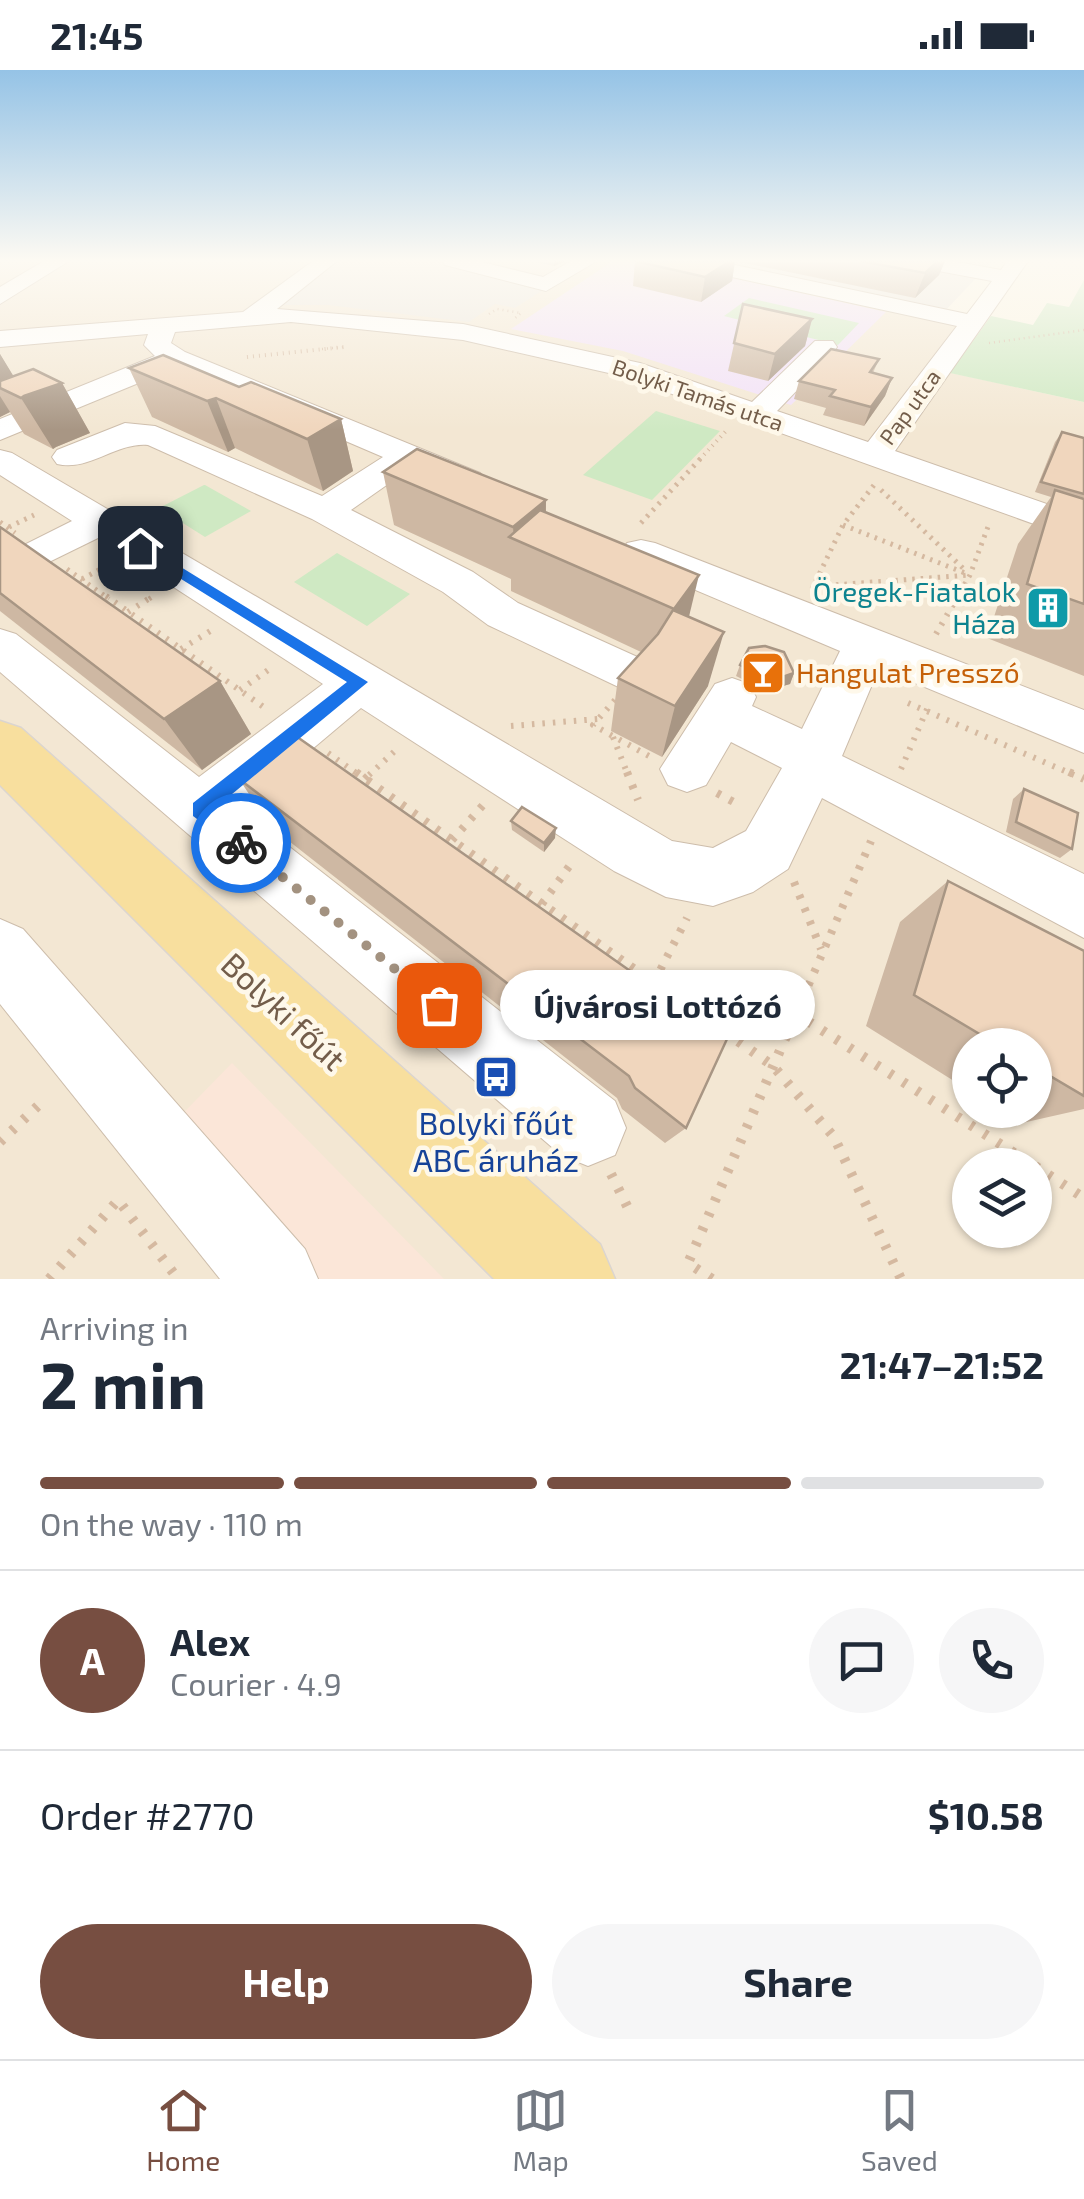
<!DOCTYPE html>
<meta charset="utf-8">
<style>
:root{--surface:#fff;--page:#f6f6f7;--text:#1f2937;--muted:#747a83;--line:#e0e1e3;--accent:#774e41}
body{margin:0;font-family:"Exo 2",sans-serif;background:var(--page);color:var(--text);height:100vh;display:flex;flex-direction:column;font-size:38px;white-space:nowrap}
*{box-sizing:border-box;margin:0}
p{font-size:32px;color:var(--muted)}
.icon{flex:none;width:55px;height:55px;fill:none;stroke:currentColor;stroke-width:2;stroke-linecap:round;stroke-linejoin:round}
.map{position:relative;height:1209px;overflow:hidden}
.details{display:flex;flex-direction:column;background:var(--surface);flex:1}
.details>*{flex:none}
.buttons{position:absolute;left:952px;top:958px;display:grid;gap:20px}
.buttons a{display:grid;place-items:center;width:100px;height:100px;border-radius:50%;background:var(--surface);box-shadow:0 2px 8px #0004;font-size:50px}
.pin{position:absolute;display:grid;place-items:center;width:85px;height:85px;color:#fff;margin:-42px;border-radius:20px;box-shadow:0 5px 15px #0006}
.courier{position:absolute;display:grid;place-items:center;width:100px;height:100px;margin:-50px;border:8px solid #1a73e8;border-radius:50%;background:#fff;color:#222;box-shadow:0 2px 12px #0007}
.bubble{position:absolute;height:70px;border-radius:35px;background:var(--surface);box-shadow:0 2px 8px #0004;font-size:32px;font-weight:700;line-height:70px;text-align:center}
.head em{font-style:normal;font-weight:700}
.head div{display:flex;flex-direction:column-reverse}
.head{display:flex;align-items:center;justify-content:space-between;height:170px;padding:0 40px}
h1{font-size:65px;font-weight:700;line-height:75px}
.bar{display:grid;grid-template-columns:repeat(4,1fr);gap:15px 10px;align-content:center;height:120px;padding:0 40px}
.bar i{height:12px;border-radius:8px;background:var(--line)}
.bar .selected{background:var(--accent)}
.bar p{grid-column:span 4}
.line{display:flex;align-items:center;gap:25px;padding:0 40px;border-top:2px solid var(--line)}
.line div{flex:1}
.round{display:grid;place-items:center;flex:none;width:105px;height:105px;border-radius:52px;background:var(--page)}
.primary-button{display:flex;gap:20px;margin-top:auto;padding:20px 40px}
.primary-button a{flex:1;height:115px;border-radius:60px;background:var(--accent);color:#fff;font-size:40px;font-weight:700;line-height:115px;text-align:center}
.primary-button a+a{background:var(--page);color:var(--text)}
.status{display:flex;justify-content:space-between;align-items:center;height:70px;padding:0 50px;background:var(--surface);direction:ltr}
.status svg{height:28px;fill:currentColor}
.menu{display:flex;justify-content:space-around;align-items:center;height:140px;border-top:2px solid var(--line);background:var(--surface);font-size:28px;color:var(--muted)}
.menu a{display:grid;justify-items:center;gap:5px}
.menu .selected{color:var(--accent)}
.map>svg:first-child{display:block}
.residential{fill:#f3e7d3;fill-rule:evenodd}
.commercial{fill:#fbe6d8}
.industrial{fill:#ebe6de}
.education{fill:#f2e1f8}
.green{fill:#cfe9c3}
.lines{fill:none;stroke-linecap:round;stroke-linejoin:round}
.minor-casing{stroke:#cdbdab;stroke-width:2}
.major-casing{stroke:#dbd5d0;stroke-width:3}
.path-far5{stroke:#d5b9a0;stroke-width:2.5;stroke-dasharray:1 4;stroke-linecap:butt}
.path-far4{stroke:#d5b9a0;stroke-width:4;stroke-dasharray:1 5;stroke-linecap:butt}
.path-far3{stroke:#d5b9a0;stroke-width:5;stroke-dasharray:2.5 6;stroke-linecap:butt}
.path-far2{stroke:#d5b9a0;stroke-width:6;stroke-dasharray:2.5 8;stroke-linecap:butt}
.path-far1{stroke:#d5b9a0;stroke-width:8;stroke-dasharray:4 10;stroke-linecap:butt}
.path{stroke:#d5b9a0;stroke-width:10;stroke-dasharray:4 12;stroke-linecap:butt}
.minor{fill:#fff;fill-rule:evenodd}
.major{fill:#f8df9e;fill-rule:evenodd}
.wall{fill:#ceb8a3}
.shaded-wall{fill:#a89684}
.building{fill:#f0d6bd;stroke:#a89684;stroke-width:2.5}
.route{fill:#1a73e8}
.done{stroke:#a39280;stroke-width:10;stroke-dasharray:0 18}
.labels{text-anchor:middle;stroke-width:9;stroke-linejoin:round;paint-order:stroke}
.far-street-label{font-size:22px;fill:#735d4a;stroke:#fef8ea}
.culture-label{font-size:28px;fill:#0d838f;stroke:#fef8ea;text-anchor:end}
.food-label{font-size:28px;fill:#c56008;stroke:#fef8ea;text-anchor:start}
.near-street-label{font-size:32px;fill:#735d4a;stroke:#fef8ea}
.near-transit-label{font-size:32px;fill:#164399;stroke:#fef8ea}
</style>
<div class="status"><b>21:45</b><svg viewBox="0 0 49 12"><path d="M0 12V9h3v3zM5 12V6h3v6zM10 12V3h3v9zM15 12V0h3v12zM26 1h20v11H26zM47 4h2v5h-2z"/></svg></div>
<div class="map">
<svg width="1084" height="1209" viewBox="0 0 1084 1209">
<rect width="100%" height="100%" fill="#fbf5e4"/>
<path class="residential" d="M0,191H708L988,249L951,303L1084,332V1209H0ZM970,975H1035V1040H970ZM970,1095H1035V1160H970Z"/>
<polygon class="commercial" points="232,993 444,1209 275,1209 157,1070"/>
<g class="industrial">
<polygon points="336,191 438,191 546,218 515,238 495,234 469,252 328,235 269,235"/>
<polygon points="708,191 992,191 945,241"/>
</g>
<polygon class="education" points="613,191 656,191 886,242 791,335 623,281 511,259"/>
<g class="green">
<polygon points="1084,210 1084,332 950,303 991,246 1033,255 1047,233 1069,237"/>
<polygon points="749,228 859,253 838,275 724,246"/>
<polygon points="656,341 720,361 652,430 583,405"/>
<polygon points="204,415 205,415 251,441 205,467 159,438"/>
<polygon points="337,483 410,524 367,556 294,512"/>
</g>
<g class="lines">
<defs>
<g id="minor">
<polygon points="44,191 69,191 0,234 0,217"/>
<path d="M313,191H337L277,239L463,254L640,293L752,332L815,271H833L837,277L833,283L777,341L868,372L957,256L686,197L676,191H716L967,244L992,211L917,197L907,191H952L1001,200L1007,191H1028L895,381L1084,447V472L622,306L463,270L291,252L175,262L171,273L185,282L480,403L486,410L480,417L468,421L456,417L411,398L351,440L473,502L518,533L644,590L651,603L644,616L627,621L488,555L443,522L312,449L148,375C116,372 89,402 57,394L52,387L57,380L125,353L155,356L322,426L383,387L175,298L0,370V349L155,286L144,275L148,264L0,277V261L243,242Z"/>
<polygon points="442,191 478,191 543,207 571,191 597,191 546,221 445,195"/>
<polygon points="0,380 12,383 672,771 713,778 746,761 782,698 731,672 706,715 687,722 668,715 660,699 715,614 732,608 749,614 756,627 752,636 802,659 840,581 627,491 621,482 627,473 641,470 655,473 1084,640 1084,683 879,598 842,686 1084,804 1084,868 822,728 788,799 753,822 713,836 666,827 614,801 361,638 241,739 615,1031 626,1058 615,1085 588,1096 561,1085 0,602 0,559 16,564 199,707 323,614 98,468 0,516 0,487 72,451 0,405"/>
<polygon points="0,849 23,859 305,1179 318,1209 220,1209 0,934"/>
</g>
<polygon id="major" points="0,651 21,658 600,1174 615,1209 494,1209 0,715"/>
</defs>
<use href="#minor" class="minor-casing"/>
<use href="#major" class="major-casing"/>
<g class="path-far5">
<polyline points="489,244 497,239 521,243 514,249"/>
<polyline points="989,273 1084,260"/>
<polyline points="322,279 344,277"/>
</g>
<g class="path-far4">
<polyline points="247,287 344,277"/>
<polyline points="700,389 728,359"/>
</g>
<g class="path-far3">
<polyline points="881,420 966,501"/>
<polyline points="0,452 15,463"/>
<polyline points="641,453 702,387"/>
<polyline points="843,455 965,503"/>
<polyline points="9,457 34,445"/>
<polyline points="67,499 109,529"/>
<polyline points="82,509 112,493"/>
<polyline points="819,516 970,505"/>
<polyline points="812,519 843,455 874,415"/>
<polyline points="149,529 155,525"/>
<polyline points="956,529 970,505 989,454"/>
</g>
<g class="path-far2">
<polyline points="106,526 265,638"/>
<polyline points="128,542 153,526"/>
<polyline points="936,564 958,526"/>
<polyline points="181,579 212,560"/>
<polyline points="240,620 271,598"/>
<polyline points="615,630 593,655 649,686"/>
<polyline points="908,633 1074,705"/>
<polyline points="511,656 598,649"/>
<polyline points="613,667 628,705"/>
<polyline points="328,683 359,705"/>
<polyline points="901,699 928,637"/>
<polyline points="369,705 397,679"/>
</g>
<g class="path-far1">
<polyline points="356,702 676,928"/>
<polyline points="627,702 638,730"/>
<polyline points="1069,702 1084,709"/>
<polyline points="365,709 372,702"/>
<polyline points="717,723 741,736"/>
<polyline points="452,770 484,734"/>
<polyline points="794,812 821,879"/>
<polyline points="542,834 573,791"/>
<polyline points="654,912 687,848"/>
<polyline points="803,928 871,771"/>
</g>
<g class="path">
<polyline points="673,925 773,996 834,1067 901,1209"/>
<polyline points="795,943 1033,1095"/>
<polyline points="0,1072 42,1032"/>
<polyline points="1035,1096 1084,1128"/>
<polyline points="611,1104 632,1146"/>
<polyline points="49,1209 118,1130 178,1209"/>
<polyline points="712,1209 688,1193 804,925"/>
</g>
<use href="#minor" class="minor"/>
<use href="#major" class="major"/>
</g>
<g class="wall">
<polygon points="531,191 566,191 554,196"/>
<polygon points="635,191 945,191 939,205 915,228 735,191 732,211 701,232 633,216"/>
<polygon points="743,234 812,249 805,276 768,311 728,301"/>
<polygon points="0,284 13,306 62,313 90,363 56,377 53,379 24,364 10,342 0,347"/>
<polygon points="879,289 873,303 892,308 885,326 864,356 823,345 826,338 794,329 799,311"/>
<polygon points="129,298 239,317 341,349 353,401 323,421 235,378 228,382 152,347"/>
<polygon points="1062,362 1084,368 1084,606 987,568 1018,474 1051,427 1035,422 1055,372"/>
<polygon points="383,402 546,430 546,442 689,547 708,616 662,687 611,661 618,608 641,582 511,521 511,509 394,455"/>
<polygon points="0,457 220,611 251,664 202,700 0,541"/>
<polygon points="740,595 794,603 790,614 766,621 736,606"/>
<polygon points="293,664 686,1058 665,1073 622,1039 617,1028 271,757 239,709"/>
<polygon points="1024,719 1072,779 1060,788 1006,762 1013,729"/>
<polygon points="511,751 555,768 544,782 512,760"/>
<polygon points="948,811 1084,881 1084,1039 1022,1053 1000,1040 1035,1040 1035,975 970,975 970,1021 866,956 900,852"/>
</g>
<g class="shaded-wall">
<polygon points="554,191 566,191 554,196"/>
<polygon points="730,191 735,191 732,211 701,232 705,207"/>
<polygon points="938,191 945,191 939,205 915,228 925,203"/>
<polygon points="812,249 805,276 768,311 775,284"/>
<polygon points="0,284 25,325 62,313 90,363 56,377 53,379 21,328 0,318"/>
<polygon points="892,308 885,326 864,356 871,337"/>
<polygon points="0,326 10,342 0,347"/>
<polygon points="216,328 235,378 228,382 207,331"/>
<polygon points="341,349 353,401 323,421 307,369"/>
<polygon points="546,430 545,483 514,469 513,457"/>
<polygon points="699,505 686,559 662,592 674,539"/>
<polygon points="724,562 708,616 662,687 675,636"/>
<polygon points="794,603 790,614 766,621 771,611"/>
<polygon points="220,611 251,664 202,700 164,649"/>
<polygon points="556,758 555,768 544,782 544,773"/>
</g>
<g class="building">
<polygon points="635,191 730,191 705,207"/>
<polygon points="860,191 938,191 925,203"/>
<polygon points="743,234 812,249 775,284 734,273"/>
<polygon points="831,279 879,289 870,302 892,308 871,337 830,326 835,320 799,311"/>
<polygon points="163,285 239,317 251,312 341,349 307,369 216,328 207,331 129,298"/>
<polygon points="33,299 62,313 24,326 21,328 0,318 0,311"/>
<polygon points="1062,362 1084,368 1084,424 1041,412"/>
<polygon points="417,379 546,430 513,457 383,402"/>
<polygon points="1055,420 1084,429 1084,534 1027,514"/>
<polygon points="540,440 699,505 674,539 509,467"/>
<polygon points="0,457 3,459 220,611 164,649 0,523"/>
<polygon points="673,540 724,562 675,636 618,608 658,564"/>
<polygon points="765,576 784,582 794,603 771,611 740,595 749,578"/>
<polygon points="293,664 727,969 686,1058 635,1018 629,1006 239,709"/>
<polygon points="1024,719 1078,743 1072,779 1016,752"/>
<polygon points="522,737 556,758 544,773 511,751"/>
<polygon points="948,811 1084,881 1084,1026 1035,997 1035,975 998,975 914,925"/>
</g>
<linearGradient id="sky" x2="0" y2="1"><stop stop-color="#95c3e6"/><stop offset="0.53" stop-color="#fdfaf3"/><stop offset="1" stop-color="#fdfaf3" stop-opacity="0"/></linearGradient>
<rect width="1084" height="360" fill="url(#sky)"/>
<polygon class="route" points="136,475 145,475 368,612 214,739 248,767 248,780 241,782 193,746 193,733 347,612 136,481"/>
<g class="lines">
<polyline class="done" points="241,773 439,935"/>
</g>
<defs>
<symbol id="building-square" viewBox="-11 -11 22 22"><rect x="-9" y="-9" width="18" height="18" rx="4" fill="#0f9aa8" stroke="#fef8ea"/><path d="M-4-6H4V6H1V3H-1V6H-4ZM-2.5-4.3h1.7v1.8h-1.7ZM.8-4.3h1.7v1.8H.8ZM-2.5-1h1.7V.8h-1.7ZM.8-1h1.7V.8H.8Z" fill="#fff"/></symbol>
<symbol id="bar-square" viewBox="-11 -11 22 22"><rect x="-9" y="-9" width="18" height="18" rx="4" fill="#e8710a" stroke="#fef8ea"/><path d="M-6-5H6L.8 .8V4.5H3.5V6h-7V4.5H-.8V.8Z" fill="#fff"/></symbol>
<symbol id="bus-square" viewBox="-11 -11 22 22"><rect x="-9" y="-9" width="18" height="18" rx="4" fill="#1a4fb4" stroke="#fef8ea"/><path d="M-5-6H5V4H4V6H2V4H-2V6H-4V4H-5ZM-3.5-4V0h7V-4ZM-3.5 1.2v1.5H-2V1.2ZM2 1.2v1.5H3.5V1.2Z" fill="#fff"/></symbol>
</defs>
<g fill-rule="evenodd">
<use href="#building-square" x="1023" y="513" width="50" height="50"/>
<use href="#bar-square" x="738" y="578" width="50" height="50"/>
<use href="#bus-square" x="471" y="982" width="50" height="50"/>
</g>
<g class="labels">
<g class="far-street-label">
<text transform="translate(698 325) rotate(19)" y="8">Bolyki Tamás utca</text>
<text transform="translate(910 337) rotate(-54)" y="8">Pap utca</text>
</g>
<g class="culture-label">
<text x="1016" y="532">Öregek-Fiatalok<tspan x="1016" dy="32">Háza</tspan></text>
</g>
<g class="food-label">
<text x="796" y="613">Hangulat Presszó</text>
</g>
<g class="near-street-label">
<text transform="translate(283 942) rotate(43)" y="11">Bolyki főút</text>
</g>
<g class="near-transit-label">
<text x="496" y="1065">Bolyki főút<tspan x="496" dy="37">ABC áruház</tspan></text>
</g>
</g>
</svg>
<div class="buttons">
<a><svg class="icon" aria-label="locate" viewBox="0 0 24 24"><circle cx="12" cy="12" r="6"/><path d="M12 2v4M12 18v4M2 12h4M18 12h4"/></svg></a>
<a><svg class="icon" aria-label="layers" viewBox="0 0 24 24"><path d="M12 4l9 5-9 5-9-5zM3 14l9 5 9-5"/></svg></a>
</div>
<div class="pin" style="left:439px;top:935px;background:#ea580c"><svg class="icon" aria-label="bag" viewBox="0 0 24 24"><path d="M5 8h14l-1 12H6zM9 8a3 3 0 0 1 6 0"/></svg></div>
<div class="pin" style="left:140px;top:478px;background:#1f2937"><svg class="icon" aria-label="home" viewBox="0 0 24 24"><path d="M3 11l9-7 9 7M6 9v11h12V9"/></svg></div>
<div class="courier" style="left:241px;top:773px"><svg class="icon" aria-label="bike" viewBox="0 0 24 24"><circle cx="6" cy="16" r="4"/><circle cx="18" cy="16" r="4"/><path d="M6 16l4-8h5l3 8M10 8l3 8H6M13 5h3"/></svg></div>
<div class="bubble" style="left:500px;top:900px;width:315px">Újvárosi Lottózó</div>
</div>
<section class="details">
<div class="head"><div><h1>2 min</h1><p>Arriving in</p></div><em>21:47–21:52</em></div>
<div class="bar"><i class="selected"></i><i class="selected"></i><i class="selected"></i><i></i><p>On the way · 110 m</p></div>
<div class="line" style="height:180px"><b class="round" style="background:var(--accent);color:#fff">A</b><div><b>Alex</b><p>Courier · 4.9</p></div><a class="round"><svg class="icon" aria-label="chat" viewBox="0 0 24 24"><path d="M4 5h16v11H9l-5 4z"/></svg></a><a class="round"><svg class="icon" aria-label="phone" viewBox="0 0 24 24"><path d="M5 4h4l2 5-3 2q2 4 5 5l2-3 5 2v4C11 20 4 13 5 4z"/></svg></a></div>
<div class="line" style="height:130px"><div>Order #2770</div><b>$10.58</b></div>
<div class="primary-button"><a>Help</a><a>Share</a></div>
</section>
<nav class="menu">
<a class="selected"><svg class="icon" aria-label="home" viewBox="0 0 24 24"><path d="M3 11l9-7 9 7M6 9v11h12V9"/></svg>Home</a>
<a><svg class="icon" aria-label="map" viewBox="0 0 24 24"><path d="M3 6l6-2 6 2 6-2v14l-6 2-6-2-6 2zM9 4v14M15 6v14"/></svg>Map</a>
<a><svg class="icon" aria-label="saved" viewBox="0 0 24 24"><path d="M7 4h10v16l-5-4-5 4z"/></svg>Saved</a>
</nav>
